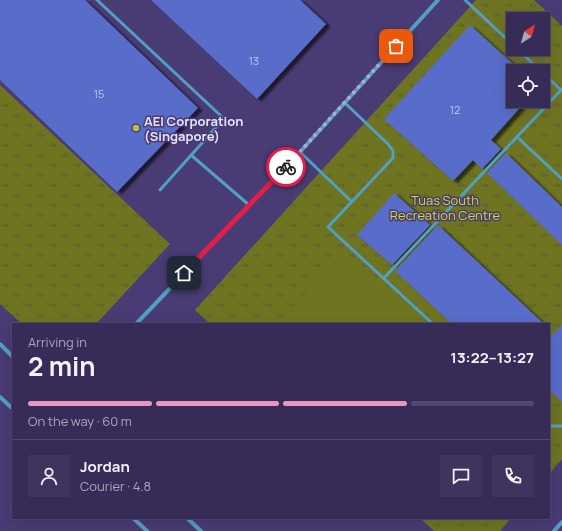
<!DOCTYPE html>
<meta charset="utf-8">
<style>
:root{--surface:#372c57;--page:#3e345d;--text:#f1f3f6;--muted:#aaa7ba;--line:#51486d;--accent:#e797bd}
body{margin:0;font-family:Manrope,sans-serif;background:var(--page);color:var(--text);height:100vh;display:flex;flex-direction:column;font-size:15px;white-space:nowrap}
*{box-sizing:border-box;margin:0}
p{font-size:13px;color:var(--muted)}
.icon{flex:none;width:22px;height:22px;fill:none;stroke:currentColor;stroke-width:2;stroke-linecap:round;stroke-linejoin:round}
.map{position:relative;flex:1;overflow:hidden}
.side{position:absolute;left:12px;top:323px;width:538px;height:196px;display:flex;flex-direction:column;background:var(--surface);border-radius:0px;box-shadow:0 4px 16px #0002,0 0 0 1px var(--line)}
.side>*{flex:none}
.needle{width:26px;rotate:37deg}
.controls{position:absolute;left:506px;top:12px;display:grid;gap:8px}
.controls a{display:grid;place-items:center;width:44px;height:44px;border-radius:0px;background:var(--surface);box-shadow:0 4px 16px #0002,0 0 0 1px var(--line);font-size:20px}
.pin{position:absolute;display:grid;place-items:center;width:34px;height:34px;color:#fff;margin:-17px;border-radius:8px;box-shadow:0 2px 6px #0006}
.courier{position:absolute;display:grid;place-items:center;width:40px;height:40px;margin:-20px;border:3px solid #e11d48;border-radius:50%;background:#fff;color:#222;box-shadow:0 1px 5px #0007}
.overview em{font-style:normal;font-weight:700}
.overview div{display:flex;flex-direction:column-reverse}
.overview{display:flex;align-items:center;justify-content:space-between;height:68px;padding:0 16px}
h1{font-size:26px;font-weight:700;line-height:30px}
.bar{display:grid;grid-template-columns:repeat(4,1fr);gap:6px 4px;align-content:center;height:48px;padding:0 16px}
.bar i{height:5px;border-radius:3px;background:var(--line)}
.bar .selected{background:var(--accent)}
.bar p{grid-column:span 4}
.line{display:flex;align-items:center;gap:10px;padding:0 16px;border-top:1px solid var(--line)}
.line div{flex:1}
.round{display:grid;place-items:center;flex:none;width:42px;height:42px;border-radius:0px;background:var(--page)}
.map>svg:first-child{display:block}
.grass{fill:url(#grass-tufts);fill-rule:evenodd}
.garden{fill:#6f7421}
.building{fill:#596cca;filter:url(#shadow)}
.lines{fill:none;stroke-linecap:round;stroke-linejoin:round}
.service{stroke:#539ec3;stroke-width:3}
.minor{stroke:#539ec3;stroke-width:4}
.done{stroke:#b0aacb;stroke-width:4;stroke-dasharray:0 7.2}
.route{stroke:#e11d48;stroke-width:5}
.poi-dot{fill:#b9c046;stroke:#493b74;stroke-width:1.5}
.labels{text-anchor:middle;stroke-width:3;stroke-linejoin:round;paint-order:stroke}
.number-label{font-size:11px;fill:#c4c7ee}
.poi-label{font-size:13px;font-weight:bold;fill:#e8e5fa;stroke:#493b74;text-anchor:start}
.park-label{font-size:13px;fill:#d3da33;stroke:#493b74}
</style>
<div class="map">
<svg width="562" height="531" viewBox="0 0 562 531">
<defs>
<pattern id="grass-tufts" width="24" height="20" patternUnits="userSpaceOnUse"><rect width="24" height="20" fill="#6f7421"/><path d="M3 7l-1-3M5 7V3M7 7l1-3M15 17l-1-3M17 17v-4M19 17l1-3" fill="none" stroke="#5a5c36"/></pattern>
<filter id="shadow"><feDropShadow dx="4.5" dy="2.5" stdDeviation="1" flood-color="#0009"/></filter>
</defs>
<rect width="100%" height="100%" fill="#493b74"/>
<g class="grass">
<path d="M476,0H534L562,26V459L549,474V324H210L195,310ZM513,19H543V49H513ZM513,71H543V101H513Z"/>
<polygon points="0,85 170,244 96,324 22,324 0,304"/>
<polygon points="420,518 511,518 500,531 434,531"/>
</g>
<polygon class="garden" points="341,256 415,324 278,324"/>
<g class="building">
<polygon points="0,0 85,0 198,108 117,192 0,80"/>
<polygon points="151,0 300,0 326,24 257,99"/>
<polygon points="470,25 513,64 513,101 526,101 491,140 501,149 482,169 473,160 453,181 384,119"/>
<polygon points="506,153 562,207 562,245 487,173"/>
<polygon points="394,193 430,225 392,265 357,235"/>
<polygon points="438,225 544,324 452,324 395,271"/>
<polygon points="562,325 562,402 549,389 549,338"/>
</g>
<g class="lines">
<g class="service">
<polyline points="97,0 220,115 222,118 219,124 160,190"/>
<polyline points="465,0 513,45"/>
<polyline points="517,49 541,71"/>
<polyline points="543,73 561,90"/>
<polyline points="345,103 389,145 393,151 393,158 328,227 433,324"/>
<polyline points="517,137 562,179"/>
<polyline points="300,152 351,201"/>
<polyline points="191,155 249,205"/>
<polyline points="384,278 562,89"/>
<polyline points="549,426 562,426"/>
</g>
<g class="minor">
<polyline points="136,324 300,152 438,0"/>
<polyline points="0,344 13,357"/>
<polyline points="0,397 13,409"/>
<polyline points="133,518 147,531"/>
<polyline points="187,518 201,531"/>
<polyline points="554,531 562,522"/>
</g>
</g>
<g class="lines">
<polyline class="done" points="286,167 396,46"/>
<polyline class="route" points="184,273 286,167"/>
</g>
<circle class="poi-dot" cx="136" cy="128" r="4"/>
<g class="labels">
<g class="number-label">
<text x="254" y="65">13</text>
<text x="99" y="98">15</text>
<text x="455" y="114">12</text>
</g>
<g class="poi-label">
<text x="144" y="126">AEI Corporation<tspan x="144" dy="15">(Singapore)</tspan></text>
</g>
<g class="park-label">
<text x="445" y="205">Tuas South<tspan x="445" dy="15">Recreation Centre</tspan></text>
</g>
</g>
</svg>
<div class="controls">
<a><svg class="needle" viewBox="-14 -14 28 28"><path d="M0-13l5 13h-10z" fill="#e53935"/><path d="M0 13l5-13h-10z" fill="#aaa7ba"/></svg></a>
<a><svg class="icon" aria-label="locate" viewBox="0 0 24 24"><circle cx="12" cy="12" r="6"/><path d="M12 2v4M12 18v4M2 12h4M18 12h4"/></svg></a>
</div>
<div class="pin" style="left:396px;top:46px;background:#ea580c"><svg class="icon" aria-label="bag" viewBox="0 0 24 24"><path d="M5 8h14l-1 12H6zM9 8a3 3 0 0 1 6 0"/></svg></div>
<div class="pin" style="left:184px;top:273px;background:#1f2937"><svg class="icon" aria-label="home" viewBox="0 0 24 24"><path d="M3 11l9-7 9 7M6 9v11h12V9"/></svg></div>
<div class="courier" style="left:286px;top:167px"><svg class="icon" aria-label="bike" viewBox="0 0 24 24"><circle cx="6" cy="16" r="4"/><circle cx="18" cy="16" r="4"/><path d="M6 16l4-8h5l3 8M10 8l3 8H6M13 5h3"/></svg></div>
<section class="side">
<div class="overview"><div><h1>2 min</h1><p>Arriving in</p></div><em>13:22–13:27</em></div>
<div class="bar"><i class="selected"></i><i class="selected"></i><i class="selected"></i><i></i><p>On the way · 60 m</p></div>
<div class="line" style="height:72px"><a class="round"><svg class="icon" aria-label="person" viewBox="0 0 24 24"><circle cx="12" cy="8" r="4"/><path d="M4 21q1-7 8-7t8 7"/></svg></a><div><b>Jordan</b><p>Courier · 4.8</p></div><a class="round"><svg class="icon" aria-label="chat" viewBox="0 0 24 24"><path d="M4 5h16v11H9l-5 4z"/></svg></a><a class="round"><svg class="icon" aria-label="phone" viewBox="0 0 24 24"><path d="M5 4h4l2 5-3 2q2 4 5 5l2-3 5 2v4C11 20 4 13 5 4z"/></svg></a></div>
</section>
</div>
